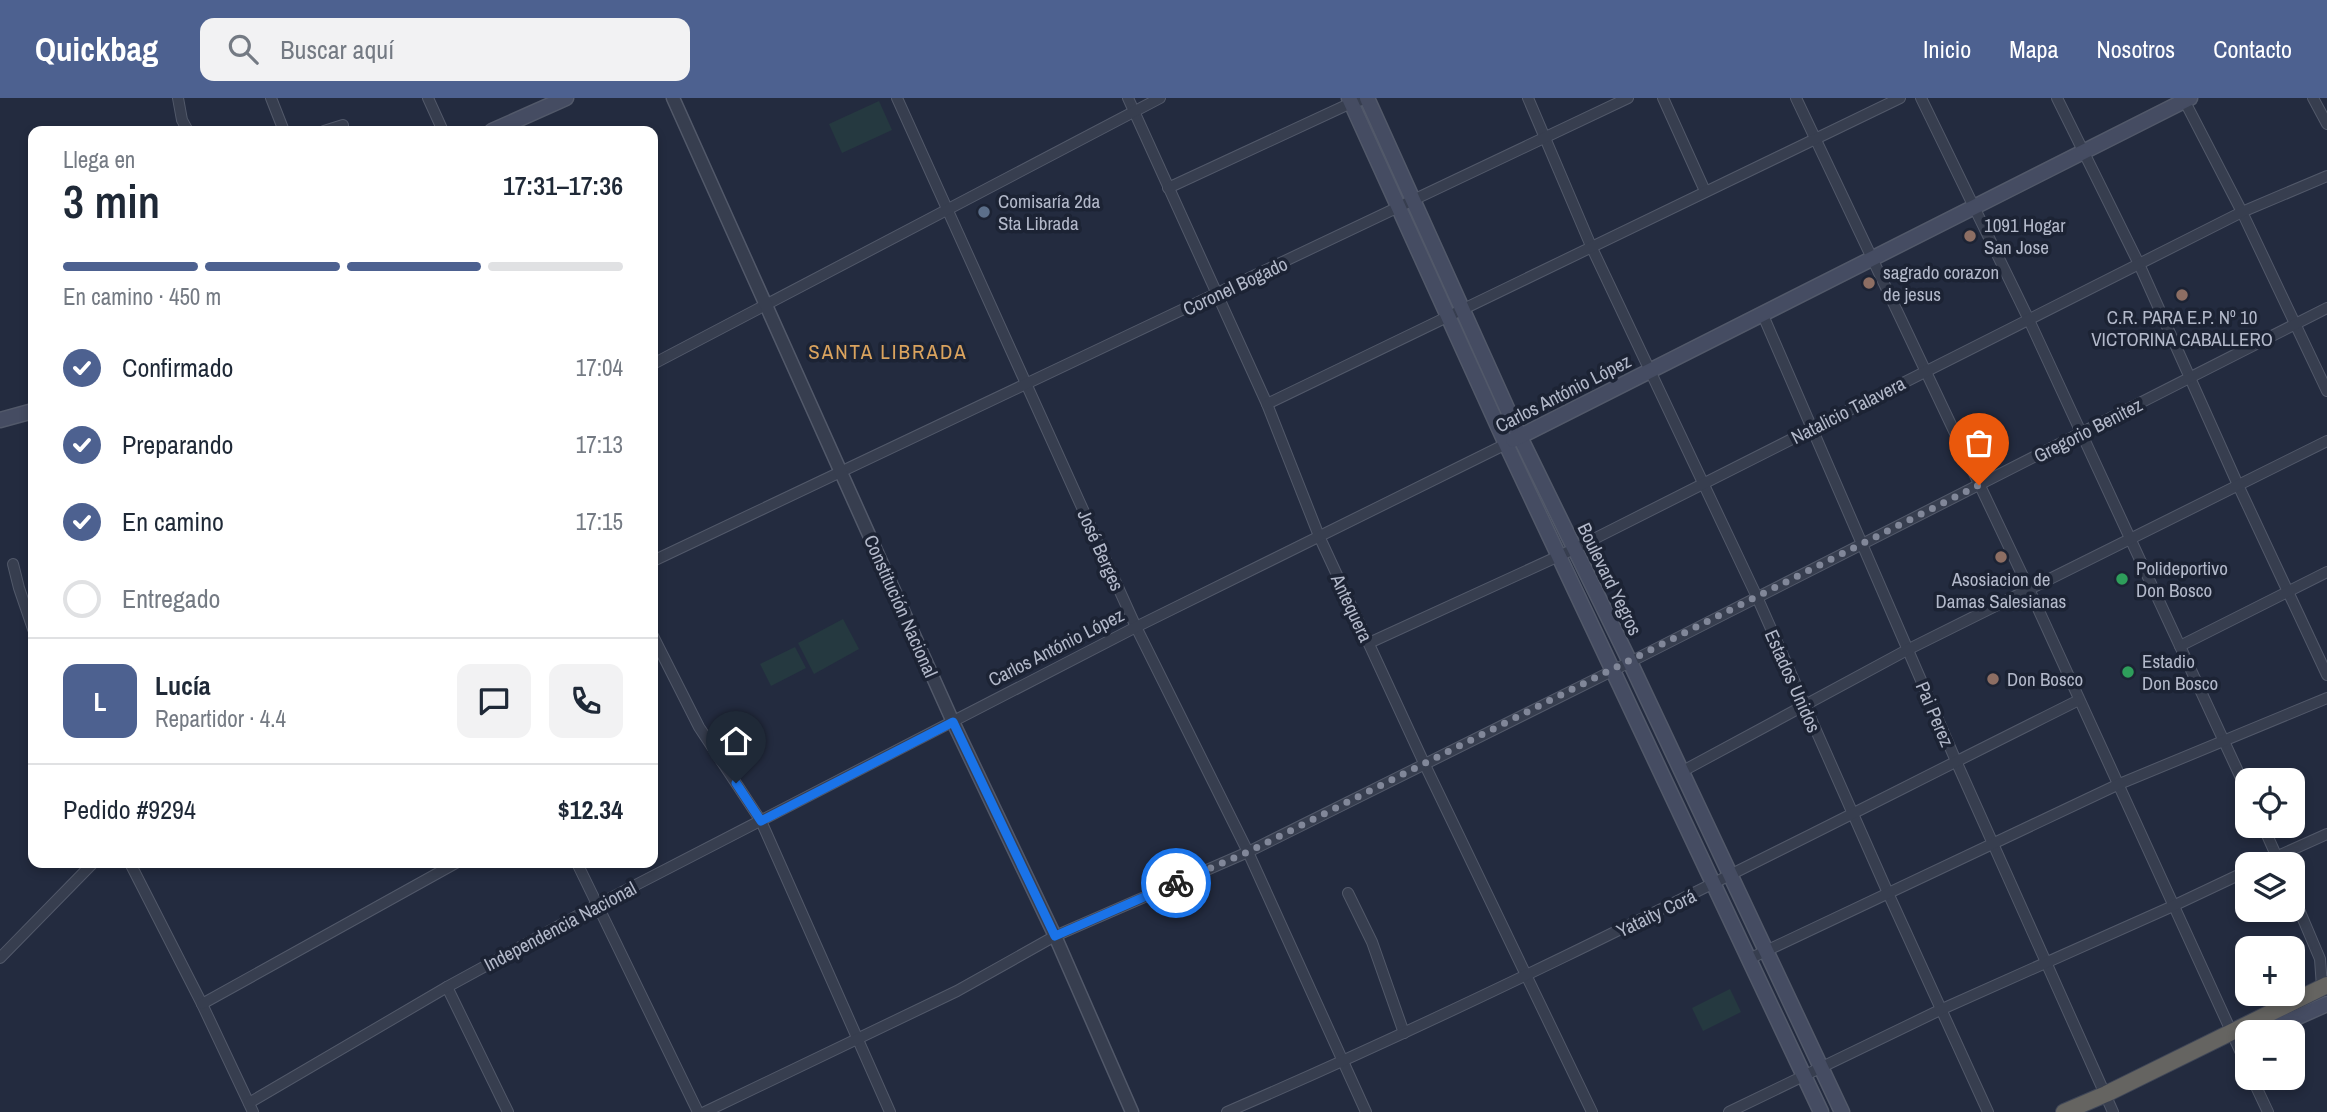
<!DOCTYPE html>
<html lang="es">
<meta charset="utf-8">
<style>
:root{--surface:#fff;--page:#f2f2f3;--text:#1f2937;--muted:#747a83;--line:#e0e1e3;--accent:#4d6190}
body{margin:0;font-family:"Archivo Narrow",sans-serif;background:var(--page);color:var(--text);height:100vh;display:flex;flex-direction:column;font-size:26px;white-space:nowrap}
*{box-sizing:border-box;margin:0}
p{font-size:23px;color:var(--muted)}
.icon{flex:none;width:38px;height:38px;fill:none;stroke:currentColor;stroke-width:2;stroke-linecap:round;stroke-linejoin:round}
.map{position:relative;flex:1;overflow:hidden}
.panel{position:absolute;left:28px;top:28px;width:630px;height:742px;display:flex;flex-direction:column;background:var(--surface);border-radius:14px;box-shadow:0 4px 10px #0003}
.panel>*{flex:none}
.tools{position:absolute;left:2235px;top:670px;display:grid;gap:14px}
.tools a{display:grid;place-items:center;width:70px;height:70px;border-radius:14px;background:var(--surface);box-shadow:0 4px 10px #0003;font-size:35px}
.pin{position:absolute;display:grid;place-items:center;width:60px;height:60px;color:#fff;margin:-72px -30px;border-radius:50% 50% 50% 0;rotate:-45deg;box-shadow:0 0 7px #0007}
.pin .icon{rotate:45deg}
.courier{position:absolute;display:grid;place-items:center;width:70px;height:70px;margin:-35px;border:5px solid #1a73e8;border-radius:50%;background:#fff;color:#222;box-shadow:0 2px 9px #0007}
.headline em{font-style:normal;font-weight:600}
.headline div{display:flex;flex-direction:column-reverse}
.headline{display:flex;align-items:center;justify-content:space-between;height:119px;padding:0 35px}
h1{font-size:46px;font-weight:600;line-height:52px}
.bar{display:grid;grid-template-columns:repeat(4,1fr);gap:10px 7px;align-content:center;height:84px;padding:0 35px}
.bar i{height:9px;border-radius:5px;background:var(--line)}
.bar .on{background:var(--accent)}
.bar p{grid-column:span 4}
.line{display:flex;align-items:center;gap:18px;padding:0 35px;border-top:2px solid var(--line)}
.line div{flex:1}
.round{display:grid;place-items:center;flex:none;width:74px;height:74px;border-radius:14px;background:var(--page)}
ol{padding:0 35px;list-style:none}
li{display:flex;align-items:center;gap:21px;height:77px}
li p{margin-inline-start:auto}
li .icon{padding:7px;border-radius:50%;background:var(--accent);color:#fff;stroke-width:4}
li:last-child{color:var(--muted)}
li i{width:38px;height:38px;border:4px solid var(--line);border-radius:50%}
header{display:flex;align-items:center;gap:42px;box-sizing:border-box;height:98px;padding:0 35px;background:var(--accent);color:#fff}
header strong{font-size:33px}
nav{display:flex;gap:38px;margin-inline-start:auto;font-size:24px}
.search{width:490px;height:63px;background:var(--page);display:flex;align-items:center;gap:18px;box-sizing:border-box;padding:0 24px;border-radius:14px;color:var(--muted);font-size:26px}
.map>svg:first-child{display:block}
.pitch{fill:#253940}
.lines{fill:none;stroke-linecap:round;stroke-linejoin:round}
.minor-casing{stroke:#52596a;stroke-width:12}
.tertiary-casing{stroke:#52596a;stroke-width:15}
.secondary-casing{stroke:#52596a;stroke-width:17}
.trunk-casing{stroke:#3f4657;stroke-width:18}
.minor{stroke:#373e4f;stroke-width:10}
.tertiary{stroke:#373e4f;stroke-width:12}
.secondary{stroke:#454c62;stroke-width:14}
.trunk{stroke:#656461;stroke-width:16}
.done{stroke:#818799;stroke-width:7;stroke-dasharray:0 12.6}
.route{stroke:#1a73e8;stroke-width:9}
.service-dot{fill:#5c6f8a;stroke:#1c2334;stroke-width:2.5}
.education-dot{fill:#8d6e63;stroke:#1c2334;stroke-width:2.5}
.leisure-dot{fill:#2e9e5b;stroke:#1c2334;stroke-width:2.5}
.labels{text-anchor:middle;stroke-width:7;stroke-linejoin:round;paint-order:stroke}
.poi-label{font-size:19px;fill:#b3b9ca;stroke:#1c2334;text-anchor:start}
.street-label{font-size:19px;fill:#b3b9ca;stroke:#1c2334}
.neighbourhood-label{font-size:21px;letter-spacing:2px;fill:#daa35e;stroke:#1c2334}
</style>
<header>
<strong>Quickbag</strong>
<div class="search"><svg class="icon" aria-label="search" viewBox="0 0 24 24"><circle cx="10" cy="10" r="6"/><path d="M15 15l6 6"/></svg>Buscar aquí</div>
<nav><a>Inicio</a><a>Mapa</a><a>Nosotros</a><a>Contacto</a></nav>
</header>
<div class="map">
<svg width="2327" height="1014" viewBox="0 0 2327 1014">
<rect width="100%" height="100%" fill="#232b3f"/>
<g class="pitch">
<polygon points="879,3 892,32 842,55 829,26"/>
<polygon points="843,521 859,551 814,576 798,545"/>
<polygon points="795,549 806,570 771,588 760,566"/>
<polygon points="1730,891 1741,914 1703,933 1692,910"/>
</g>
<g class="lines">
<defs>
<g id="minor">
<polyline points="178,0 182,22 188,33"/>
<polyline points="271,0 284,33"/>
<polyline points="428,0 443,33"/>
<polyline points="897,0 1136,529 1248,754 1366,1014"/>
<polyline points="1128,0 1267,306 1319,438 1424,665 1592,1014"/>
<polyline points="1528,0 1591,148 1757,499 1888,795 1988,1014"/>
<polyline points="1663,0 1705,93"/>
<polyline points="1796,0 2029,491 2247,968"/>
<polyline points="1921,0 2029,222 2247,693"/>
<polyline points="2057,0 2139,166 2238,387 2327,577"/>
<polyline points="2183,0 2242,114 2327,293"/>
<polyline points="2313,0 2327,26"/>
<polyline points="324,33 343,27"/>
<polyline points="1168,90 1351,5 1369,0"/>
<polyline points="1762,215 1956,663 2113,1014"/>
<polyline points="653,266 1160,0"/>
<polyline points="1267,306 1900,0"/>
<polyline points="653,463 1628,0"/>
<polyline points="13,466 19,490 33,531"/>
<polyline points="653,538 699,629 761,723 890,1014"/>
<polyline points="1369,545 1574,451 2242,114 2327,78"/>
<polyline points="2180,548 2327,474"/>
<polyline points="1681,674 1907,552 2327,343"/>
<polyline points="2263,728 2280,766"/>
<polyline points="130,765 202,906 253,1014"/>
<polyline points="577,765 698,1014"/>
<polyline points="2260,766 2327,736"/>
<polyline points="1348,795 1372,844 1404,935"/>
<polyline points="2292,795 2320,861 2322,889"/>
<polyline points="0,860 93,765"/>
<polyline points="1749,861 2117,687 2327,600"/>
<polyline points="447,889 508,1014"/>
<polyline points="202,906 456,765"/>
<polyline points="2252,980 2268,1014"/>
<polyline points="249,1005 447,889 597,807 1136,529 1506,346"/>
<polyline points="705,1014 957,893 1055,838 1248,754 1630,564 2327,210"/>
<path d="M1227,1014C1517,889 1796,743 2079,602"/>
<polyline points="1729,1014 1940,912 2173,808 2247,773"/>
</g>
<polyline id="tertiary" points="673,0 953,624 1055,838 1132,1014"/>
<g id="secondary">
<polyline points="1349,0 1506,346 1821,1014"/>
<polyline points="1367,0 1520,339 1630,564 1842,1014"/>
<polyline points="492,33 566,0"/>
<polyline points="0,322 33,313"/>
<polyline points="1513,342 2190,0"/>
<polyline points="2249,926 2275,929 2327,906"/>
</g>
<polyline id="trunk" points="2064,1014 2106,996 2327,887"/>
</defs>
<use href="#minor" class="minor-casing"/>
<use href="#tertiary" class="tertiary-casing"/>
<use href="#secondary" class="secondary-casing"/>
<use href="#trunk" class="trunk-casing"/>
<use href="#minor" class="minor"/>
<use href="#tertiary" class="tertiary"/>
<use href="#secondary" class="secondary"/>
<use href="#trunk" class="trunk"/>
</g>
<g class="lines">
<polyline class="done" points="1176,785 1248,754 1979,387"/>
<polyline class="route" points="736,685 761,723 953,624 1055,838 1176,785"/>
</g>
<circle class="service-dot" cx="984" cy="114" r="7"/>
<g class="education-dot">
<circle cx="1970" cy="138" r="7"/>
<circle cx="1869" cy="185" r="7"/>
<circle cx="2182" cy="197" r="7"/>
<circle cx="2001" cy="459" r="7"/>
<circle cx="1993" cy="581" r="7"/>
</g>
<g class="leisure-dot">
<circle cx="2122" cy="481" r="7"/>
<circle cx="2128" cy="574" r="7"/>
</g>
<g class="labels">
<g class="poi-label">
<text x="998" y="110">Comisaría 2da<tspan x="998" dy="22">Sta Librada</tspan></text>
<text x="1984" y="134">1091 Hogar<tspan x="1984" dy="22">San Jose</tspan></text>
<text x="1883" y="181">sagrado corazon<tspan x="1883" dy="22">de jesus</tspan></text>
<text x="2182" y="226" text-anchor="middle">C.R. PARA E.P. Nº 10<tspan x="2182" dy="22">VICTORINA CABALLERO</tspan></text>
<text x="2136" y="477">Polideportivo<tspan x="2136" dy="22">Don Bosco</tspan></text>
<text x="2001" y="488" text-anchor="middle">Asosiacion de<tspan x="2001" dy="22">Damas Salesianas</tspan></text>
<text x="2142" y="570">Estadio<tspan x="2142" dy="22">Don Bosco</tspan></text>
<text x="2007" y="588">Don Bosco</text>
</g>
<g class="street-label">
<text transform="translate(1235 188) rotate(-25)" y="7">Coronel Bogado</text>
<text transform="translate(1563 295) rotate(-27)" y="7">Carlos António López</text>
<text transform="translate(1848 312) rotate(-27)" y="7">Natalicio Talavera</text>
<text transform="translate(2088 332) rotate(-27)" y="7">Gregorio Benitez</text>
<text transform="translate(1101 452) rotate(66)" y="7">José Berges</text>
<text transform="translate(1610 481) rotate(64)" y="7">Boulevard Yegros</text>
<text transform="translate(901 508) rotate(66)" y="7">Constitución Nacional</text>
<text transform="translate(1352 510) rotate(65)" y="7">Antequera</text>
<text transform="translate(1056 549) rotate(-27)" y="7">Carlos António López</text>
<text transform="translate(1793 583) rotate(66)" y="7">Estados Unidos</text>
<text transform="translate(1935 616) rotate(67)" y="7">Pai Perez</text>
<text transform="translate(1656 815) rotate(-26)" y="7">Yataity Corá</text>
<text transform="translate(560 828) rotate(-28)" y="7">Independencia Nacional</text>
</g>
<g class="neighbourhood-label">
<text x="888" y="261">SANTA LIBRADA</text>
</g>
</g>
</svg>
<div class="tools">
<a><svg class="icon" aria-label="locate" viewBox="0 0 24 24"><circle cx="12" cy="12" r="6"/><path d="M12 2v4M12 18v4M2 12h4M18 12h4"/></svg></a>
<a><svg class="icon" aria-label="layers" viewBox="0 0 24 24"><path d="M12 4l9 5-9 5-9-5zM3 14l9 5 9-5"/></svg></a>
<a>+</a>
<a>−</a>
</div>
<div class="pin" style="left:1979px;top:387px;background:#ea580c"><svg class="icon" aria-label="bag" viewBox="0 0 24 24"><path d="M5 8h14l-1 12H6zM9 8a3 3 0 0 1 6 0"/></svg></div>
<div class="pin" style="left:736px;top:685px;background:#1f2937"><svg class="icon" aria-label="home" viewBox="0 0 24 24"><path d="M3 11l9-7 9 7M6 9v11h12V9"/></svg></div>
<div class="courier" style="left:1176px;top:785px"><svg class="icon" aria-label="bike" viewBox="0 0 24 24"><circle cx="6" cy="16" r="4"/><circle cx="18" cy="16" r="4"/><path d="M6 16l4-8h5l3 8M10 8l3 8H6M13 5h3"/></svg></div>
<section class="panel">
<div class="headline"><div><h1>3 min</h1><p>Llega en</p></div><em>17:31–17:36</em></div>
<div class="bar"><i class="on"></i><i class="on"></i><i class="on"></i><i></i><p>En camino · 450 m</p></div>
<ol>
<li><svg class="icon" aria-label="check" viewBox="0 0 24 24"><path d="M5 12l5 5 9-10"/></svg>Confirmado<p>17:04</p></li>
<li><svg class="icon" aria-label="check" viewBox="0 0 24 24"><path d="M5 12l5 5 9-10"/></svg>Preparando<p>17:13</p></li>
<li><svg class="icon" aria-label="check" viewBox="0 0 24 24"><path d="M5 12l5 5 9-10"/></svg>En camino<p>17:15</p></li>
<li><i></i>Entregado</li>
</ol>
<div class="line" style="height:126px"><b class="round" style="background:var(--accent);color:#fff">L</b><div><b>Lucía</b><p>Repartidor · 4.4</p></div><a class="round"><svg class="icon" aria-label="chat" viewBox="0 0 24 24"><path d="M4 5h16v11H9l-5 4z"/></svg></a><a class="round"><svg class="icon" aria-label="phone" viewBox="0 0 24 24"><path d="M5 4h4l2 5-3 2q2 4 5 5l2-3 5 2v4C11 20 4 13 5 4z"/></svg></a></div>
<div class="line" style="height:91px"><div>Pedido #9294</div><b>$12.34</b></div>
</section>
</div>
